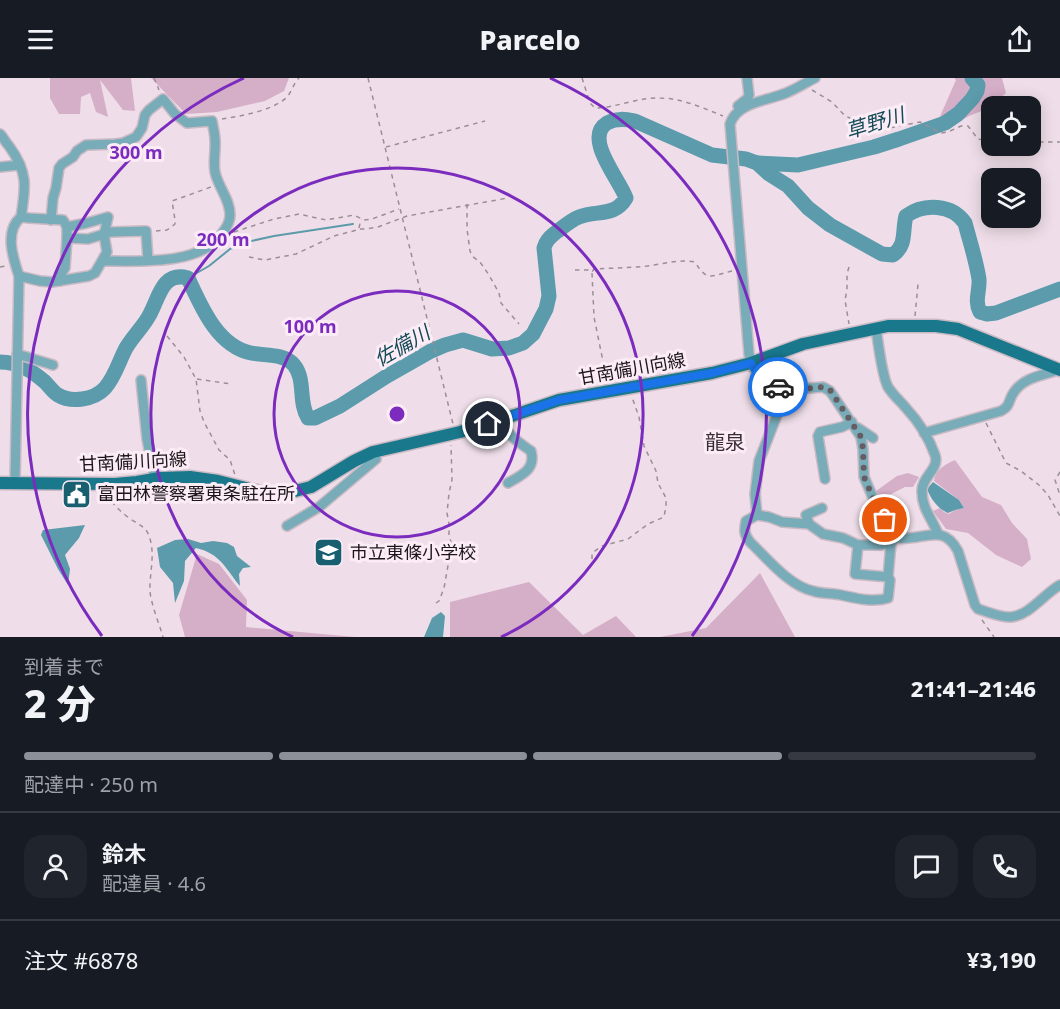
<!DOCTYPE html>
<html lang="ja">
<meta charset="utf-8">
<style>
:root{--surface:#171b24;--page:#20242c;--text:#f1f3f6;--muted:#9ea1a6;--line:#363941;--accent:#8c9099}
body{margin:0;font-family:"Noto Sans","Noto Sans JP",sans-serif;background:var(--page);color:var(--text);height:100vh;display:flex;flex-direction:column;font-size:22px;white-space:nowrap}
*{box-sizing:border-box;margin:0}
p{font-size:20px;color:var(--muted)}
.icon{flex:none;width:33px;height:33px;fill:none;stroke:currentColor;stroke-width:2;stroke-linecap:round;stroke-linejoin:round}
.map{position:relative;height:559px;overflow:hidden}
.sheet{display:flex;flex-direction:column;background:var(--surface);flex:1}
.sheet>*{flex:none}
.controls{position:absolute;left:981px;top:18px;display:grid;gap:12px}
.controls a{display:grid;place-items:center;width:60px;height:60px;border-radius:12px;background:var(--surface);box-shadow:0 3px 15px #0003;font-size:30px}
.pin{position:absolute;display:grid;place-items:center;width:51px;height:51px;color:#fff;margin:-26px;border:3px solid #fff;border-radius:50%;box-shadow:0 2px 6px #0007}
.courier{position:absolute;display:grid;place-items:center;width:60px;height:60px;margin:-30px;border:4px solid #1a73e8;border-radius:50%;background:#fff;color:#222;box-shadow:0 2px 8px #0007}
.summary em{font-style:normal;font-weight:800}
.summary div{display:flex;flex-direction:column-reverse}
.summary{display:flex;align-items:center;justify-content:space-between;height:102px;padding:0 24px}
h1{font-size:39px;font-weight:800;line-height:45px}
.bar{display:grid;grid-template-columns:repeat(4,1fr);gap:9px 6px;align-content:center;height:72px;padding:0 24px}
.bar i{height:8px;border-radius:4px;background:var(--line)}
.bar .current{background:var(--accent)}
.bar p{grid-column:span 4}
.line{display:flex;align-items:center;gap:15px;padding:0 24px;border-top:2px solid var(--line)}
.line div{flex:1}
.round{display:grid;place-items:center;flex:none;width:63px;height:63px;border-radius:18px;background:var(--page)}
header{display:flex;justify-content:space-between;align-items:center;height:78px;padding:0 24px;background:var(--surface);font-size:27px;font-weight:800}
.map>svg:first-child{display:block}
.green{fill:#d5afc8}
.water{fill:#5c9bab}
.lines{fill:none;stroke-linecap:round;stroke-linejoin:round}
.stream{stroke:#5c9bab;stroke-width:2}
.river{stroke:#5c9bab;stroke-width:15}
.minor-casing{stroke:#c9bac4;stroke-width:12}
.major-casing{stroke:#c9bac4;stroke-width:15}
.path{stroke:#9b8f97;stroke-width:1.5;stroke-dasharray:4.5 4.5;stroke-linecap:butt}
.minor{stroke:#78acb9;stroke-width:9}
.major{stroke:#19788c;stroke-width:12}
.done{stroke:#665c62;stroke-width:6;stroke-dasharray:0 10.8}
.route{stroke:#1a73e8;stroke-width:8}
.ring{fill:none;stroke:#7b2cbf;stroke-width:3}
.labels{text-anchor:middle;stroke-width:6;stroke-linejoin:round;paint-order:stroke}
.street-label{font-size:18px;fill:#1c161a;stroke:#fcecf6}
.poi-label{font-size:18px;fill:#1c161a;stroke:#fcecf6;text-anchor:start}
.water-label{font-size:20px;font-style:italic;fill:#124a56;stroke:#fcecf6}
.neighbourhood-label{font-size:20px;fill:#382c34;stroke:#fcecf6}
.centre{fill:#7b2cbf;stroke:#fcecf6;stroke-width:3}
.ring-label{font-size:18px;text-anchor:middle;font-weight:bold;fill:#7b2cbf;stroke:#fcecf6;stroke-width:6;stroke-linejoin:round;paint-order:stroke}
</style>
<header><svg class="icon" aria-label="menu" viewBox="0 0 24 24"><path d="M4 6h16M4 12h16M4 18h16"/></svg>Parcelo<svg class="icon" aria-label="share" viewBox="0 0 24 24"><path d="M12 15V3M7 8l5-5 5 5M5 13v7h14v-7"/></svg></header>
<div class="map">
<svg width="1060" height="559" viewBox="0 0 1060 559">
<rect width="100%" height="100%" fill="#efdee9"/>
<g class="green">
<polygon points="50,0 131,0 135,33 123,32 100,2 108,39 96,34 90,15 81,19 80,36 59,36 50,20"/>
<polygon points="151,0 289,0 284,13 265,23 217,34 186,36"/>
<polygon points="954,0 1002,0 1006,15 989,30 969,38 941,54 930,47 938,43 956,2"/>
<path d="M955,382L982,419L1001,427L1012,445L1027,461L1031,481L1022,489L996,477L968,455L946,451L933,433L940,430L944,434L949,436L955,432L964,430L959,422L934,403C936,391 944,387 955,382Z"/>
<polygon points="908,395 919,399 913,409 905,409 879,422 876,413 897,398"/>
<polygon points="197,476 219,486 247,522 246,549 355,559 185,559 179,537"/>
<polygon points="760,495 795,559 660,559 706,550"/>
<polygon points="529,504 583,557 616,538 636,559 450,559 450,524"/>
</g>
<g class="water">
<path d="M933,404L959,422L964,430L955,432L948,435C938,431 931,421 927,411Z"/>
<polygon points="85,447 79,460 65,477 70,491 68,507 58,491 41,457 43,452"/>
<path d="M188,461L201,465L213,463L227,465L234,469L237,478L251,489L243,490L239,496L240,508C225,490 221,476 196,470L185,483L184,503L175,525L173,505L160,489L157,470L175,462Z"/>
<polygon points="441,534 445,538 443,559 424,559 432,540"/>
</g>
<g class="lines">
<polyline class="stream" points="188,200 209,188 230,171 242,165 274,158 353,146"/>
<g class="river">
<polyline points="757,85 798,87 874,69 899,61 945,45 958,36 972,21 977,13 978,7 972,0"/>
<path d="M0,284C18,284 31,292 45,304C49,308 53,314 58,317C71,325 94,322 105,310C115,299 119,283 126,270C133,258 144,248 150,236C159,220 162,193 188,200C201,228 217,268 251,275C265,278 284,275 294,287C306,302 298,324 308,340H315L340,328L387,298L431,273L445,267L463,262L492,271L509,270L523,265L533,256L546,231L549,218L544,170C546,163 549,160 555,155C562,150 571,142 579,139C597,132 615,139 626,120C620,102 583,60 607,45C616,40 625,41 635,43L712,77L746,81L757,85L769,96L788,108L808,130L830,147L882,176L893,177C907,167 902,153 906,138C924,125 952,126 965,145C970,164 976,182 979,201C980,213 974,222 980,234L987,236L996,235L1060,211"/>
</g>
<defs>
<g id="minor">
<path d="M815,0C805,5 796,11 786,15C767,23 737,24 730,46L749,276L753,290L774,307L788,312L823,309L830,313L861,359L863,371L864,399L877,429L896,460"/>
<polyline points="738,28 748,20 749,17 747,0"/>
<path d="M0,56C4,60 5,64 9,68C28,94 26,108 21,139C4,153 13,180 19,198L15,404"/>
<polyline points="0,89 20,87"/>
<polyline points="21,139 29,140 63,142 67,149 67,160 88,161 111,154 146,153 148,182"/>
<path d="M51,142L53,120L56,110L59,90L62,86L73,79L77,73L86,67L115,66L123,65L136,59L142,50L145,37L149,32L163,21L175,36L187,45L212,43C213,49 215,56 215,62C216,72 213,83 215,94C218,109 230,121 230,137C230,144 227,149 223,154C203,188 138,183 103,183"/>
<polyline points="19,198 40,203 52,204 89,198 95,195 107,174 104,157 108,139 87,145 67,149"/>
<polyline points="60,203 61,196 65,190 67,160"/>
<path d="M876,250C878,264 882,298 888,309C893,317 900,323 906,330C918,343 929,360 935,377C940,391 921,399 922,414C922,431 933,442 938,456"/>
<polyline points="17,276 53,287"/>
<polyline points="141,302 147,361 155,401"/>
<path d="M501,342C509,359 517,363 531,373C536,391 522,397 508,405"/>
<polyline points="858,350 873,360"/>
<path d="M924,355L1001,333C1011,328 1008,322 1014,314C1023,301 1038,298 1052,294L1054,289"/>
<polyline points="825,401 818,358 820,354 842,349 852,344"/>
<polyline points="757,437 755,416 759,383 777,337 778,327 772,306"/>
<polyline points="809,446 806,437 822,430"/>
<polyline points="287,448 319,429 376,381 373,374"/>
<path d="M891,465L888,499L890,502L888,520C873,525 855,520 841,517C831,515 822,516 813,513C789,508 767,480 750,464C744,457 744,452 746,443L757,437L769,439L782,444L809,446L823,456L843,460L858,467H880L891,465L896,460C922,464 942,443 958,473L975,527L978,531C988,534 1001,540 1011,539C1030,537 1044,516 1060,507"/>
<polyline points="858,467 855,496 888,499"/>
</g>
<polyline id="major" points="0,405 115,406 137,404 160,400 190,399 218,403 261,414 272,415 291,414 311,409 354,383 373,374 460,354 488,346 559,322 712,295 751,285 803,266 888,248 936,248 958,251 1060,292"/>
</defs>
<use href="#minor" class="minor-casing"/>
<use href="#major" class="major-casing"/>
<g class="path">
<polyline points="154,0 159,12"/>
<polyline points="368,0 453,346"/>
<path d="M582,0L590,25L595,30C616,30 638,19 660,20C681,20 703,30 723,38"/>
<polyline points="812,12 832,24 845,38 865,46 889,50 920,44 941,55 948,54 961,48 968,48 978,61 992,64"/>
<path d="M222,41C241,38 271,33 286,20C292,14 293,6 299,0"/>
<polyline points="1030,64 1060,64"/>
<polyline points="386,69 485,43"/>
<polyline points="467,126 467,151 470,173 472,178 480,184 489,197 499,215 501,225 519,246"/>
<polyline points="359,150 361,141"/>
<polyline points="156,153 167,152 175,146 175,142 172,123 211,109"/>
<polyline points="234,154 274,141 299,136 326,142 354,137 364,142 372,141 399,131"/>
<polyline points="249,179 265,182 296,176 334,158 357,152 358,151 366,151 378,149 407,138 508,120"/>
<polyline points="0,189 6,188"/>
<polyline points="849,189 847,196 847,212 845,222 849,246"/>
<path d="M575,192H588L592,194L594,191C611,190 629,190 647,188C663,186 679,181 695,184C707,204 711,198 732,193"/>
<polyline points="592,195 594,239 607,303"/>
<polyline points="915,238 918,206"/>
<polyline points="167,258 184,279 196,301 200,333 204,344 219,372 230,382 235,397"/>
<polyline points="197,301 231,306"/>
<polyline points="986,345 1006,385 1021,393 1039,407 1048,417 1060,438"/>
<polyline points="1060,394 1055,402 1060,417"/>
<path d="M107,416C112,426 120,433 129,440C137,446 146,448 149,458C156,476 149,496 150,514C152,529 159,545 163,559"/>
<polyline points="592,481 592,475 602,468 628,461 648,446 664,439 666,428 666,420 658,405 656,393 644,368 639,339 632,319"/>
<polyline points="436,525 439,523 444,510 449,482 452,475 452,468 449,457 449,446 447,435 449,415 452,402 451,367"/>
<polyline points="982,542 994,559"/>
</g>
<use href="#minor" class="minor"/>
<use href="#major" class="major"/>
</g>
<g class="lines">
<polyline class="done" points="778,309 793,312 823,309 830,312 861,359 863,371 864,399 877,429 885,442"/>
<path class="route" d="M488,346L559,322L712,295L751,285C755,295 768,305 778,309"/>
</g>
<g class="ring">
<circle cx="397" cy="336" r="123"/>
<path d="M293 559A246 246 0 1 1 501 559"/>
<path d="M102 558A369 369 0 0 1 244 0M550 0A369 369 0 0 1 692 558"/>
</g>
<defs>
<symbol id="civic-square" viewBox="-11 -11 22 22"><rect x="-9" y="-9" width="18" height="18" rx="4" fill="#186070" stroke="#fcecf6"/><path d="M-.6-6.5H3V-4.5H.6V-3L4-1V1h2V6H-6V1h2V-1L-.6-3ZM-1.2 2.5V6h2.4V2.5Z" fill="#fff"/></symbol>
<symbol id="school-square" viewBox="-11 -11 22 22"><rect x="-9" y="-9" width="18" height="18" rx="4" fill="#186070" stroke="#fcecf6"/><path d="M0-5L7-2L0 1L-7-2ZM-4 1L0 2.5L4 1V4Q0 6-4 4Z" fill="#fff"/></symbol>
</defs>
<g fill-rule="evenodd">
<use href="#civic-square" x="60" y="400" width="33" height="33"/>
<use href="#school-square" x="312" y="458" width="33" height="33"/>
</g>
<g class="labels">
<g class="street-label">
<text transform="translate(632 291) rotate(-10)" y="6">甘南備川向線</text>
<text transform="translate(133 384) rotate(-3)" y="6">甘南備川向線</text>
</g>
<g class="poi-label">
<text x="97" y="422">富田林警察署東条駐在所</text>
<text x="350" y="481">市立東條小学校</text>
</g>
<g class="water-label">
<text transform="translate(875 45) rotate(-17)" y="7">草野川</text>
<text transform="translate(402 268) rotate(-30)" y="7">佐備川</text>
</g>
<g class="neighbourhood-label">
<text x="725" y="371">龍泉</text>
</g>
</g>
<circle cx="397" cy="336" r="9" class="centre"/>
<g class="ring-label">
<text x="136" y="81">300 m</text>
<text x="223" y="168">200 m</text>
<text x="310" y="255">100 m</text>
</g>
</svg>
<div class="controls">
<a><svg class="icon" aria-label="locate" viewBox="0 0 24 24"><circle cx="12" cy="12" r="6"/><path d="M12 2v4M12 18v4M2 12h4M18 12h4"/></svg></a>
<a><svg class="icon" aria-label="layers" viewBox="0 0 24 24"><path d="M12 4l9 5-9 5-9-5zM3 14l9 5 9-5"/></svg></a>
</div>
<div class="pin" style="left:885px;top:442px;background:#ea580c"><svg class="icon" aria-label="bag" viewBox="0 0 24 24"><path d="M5 8h14l-1 12H6zM9 8a3 3 0 0 1 6 0"/></svg></div>
<div class="pin" style="left:488px;top:346px;background:#1f2937"><svg class="icon" aria-label="home" viewBox="0 0 24 24"><path d="M3 11l9-7 9 7M6 9v11h12V9"/></svg></div>
<div class="courier" style="left:778px;top:309px"><svg class="icon" aria-label="car" viewBox="0 0 24 24"><path d="M5 17H2v-5l4-1 3-4h7l3 4 3 1v5h-3M9 17h6M6 11h13"/><circle cx="7" cy="17" r="2"/><circle cx="17" cy="17" r="2"/></svg></div>
</div>
<section class="sheet">
<div class="summary"><div><h1>2 分</h1><p>到着まで</p></div><em>21:41–21:46</em></div>
<div class="bar"><i class="current"></i><i class="current"></i><i class="current"></i><i></i><p>配達中 · 250 m</p></div>
<div class="line" style="height:108px"><a class="round"><svg class="icon" aria-label="person" viewBox="0 0 24 24"><circle cx="12" cy="8" r="4"/><path d="M4 21q1-7 8-7t8 7"/></svg></a><div><b>鈴木</b><p>配達員 · 4.6</p></div><a class="round"><svg class="icon" aria-label="chat" viewBox="0 0 24 24"><path d="M4 5h16v11H9l-5 4z"/></svg></a><a class="round"><svg class="icon" aria-label="phone" viewBox="0 0 24 24"><path d="M5 4h4l2 5-3 2q2 4 5 5l2-3 5 2v4C11 20 4 13 5 4z"/></svg></a></div>
<div class="line" style="height:78px"><div>注文 #6878</div><b>¥3,190</b></div>
</section>
